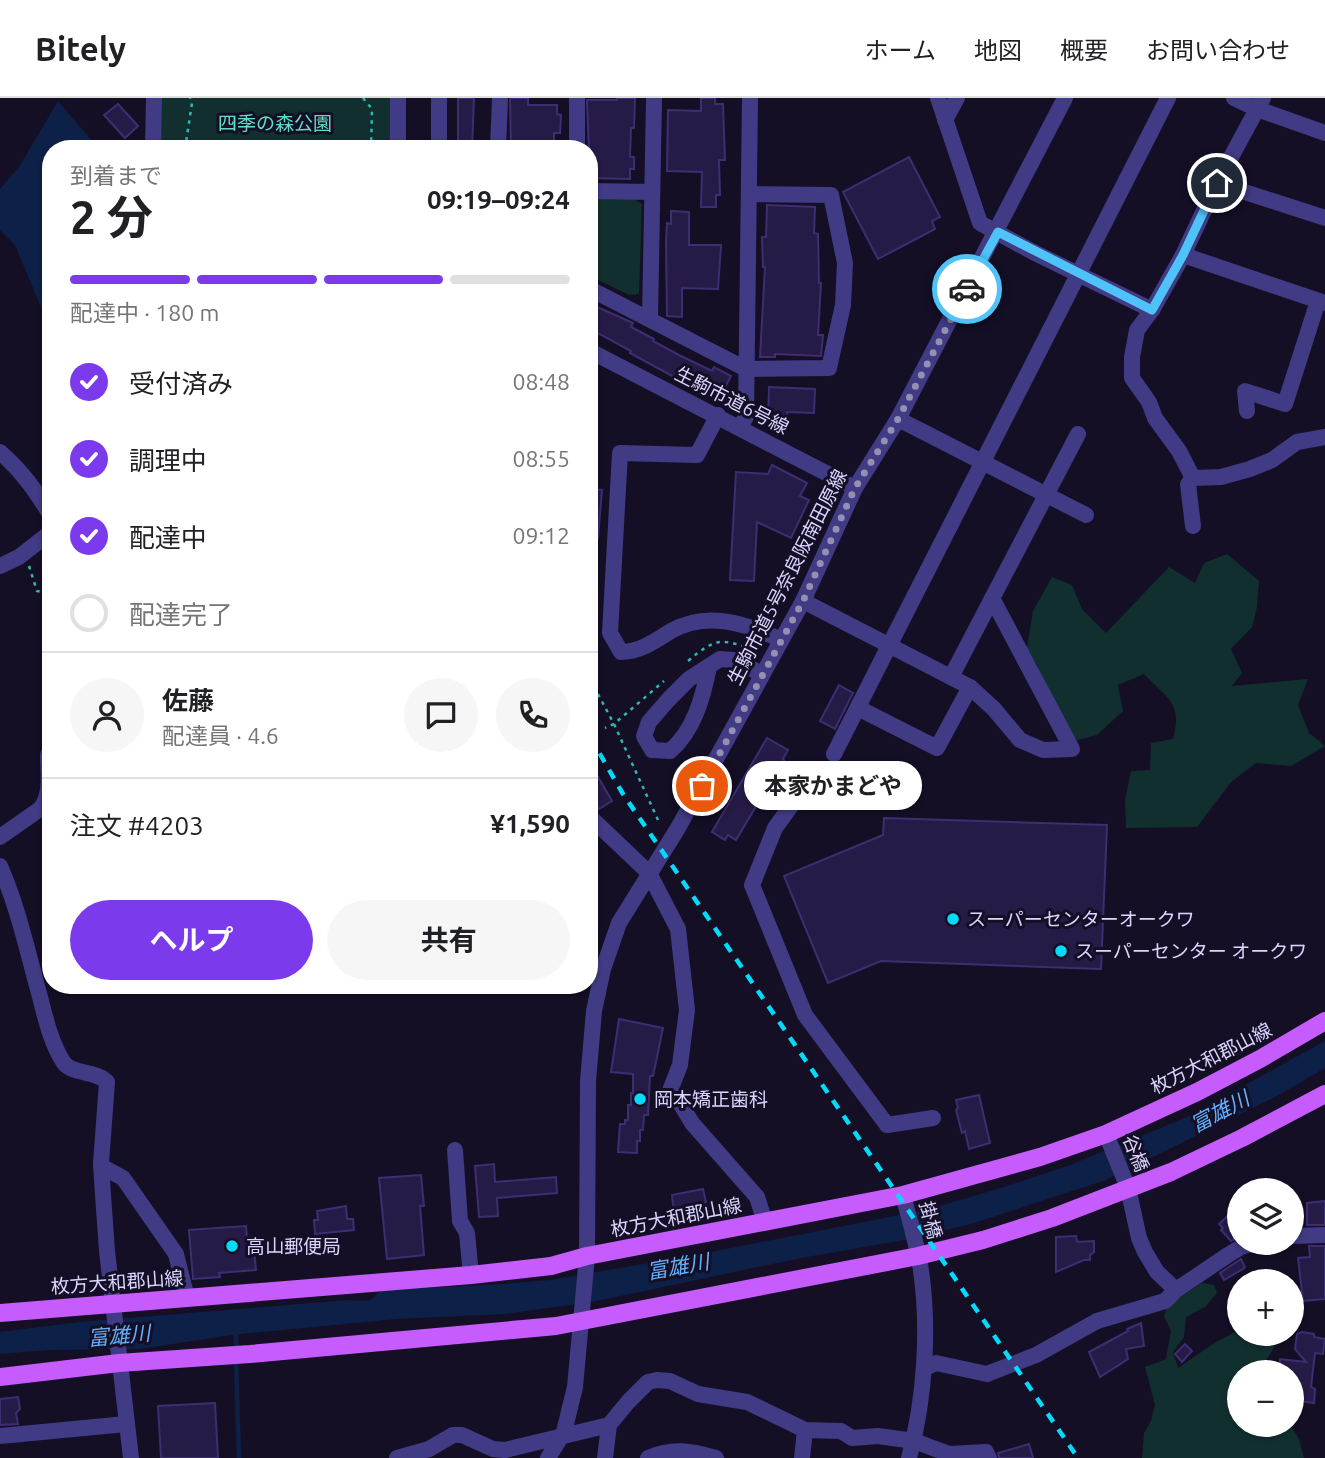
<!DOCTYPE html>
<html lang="ja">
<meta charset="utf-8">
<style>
:root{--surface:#fff;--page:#f6f6f6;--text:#202124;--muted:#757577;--line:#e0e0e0;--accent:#7c3aed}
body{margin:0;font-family:Ubuntu,"Noto Sans JP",sans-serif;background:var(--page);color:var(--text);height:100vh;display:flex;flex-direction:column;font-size:26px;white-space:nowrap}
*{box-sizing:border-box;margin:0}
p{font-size:23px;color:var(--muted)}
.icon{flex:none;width:38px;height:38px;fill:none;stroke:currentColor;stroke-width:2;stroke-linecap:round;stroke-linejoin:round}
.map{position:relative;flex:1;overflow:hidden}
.side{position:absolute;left:42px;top:42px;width:556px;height:854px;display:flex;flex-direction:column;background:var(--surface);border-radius:28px;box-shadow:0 2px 5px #0004}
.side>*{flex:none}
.tools{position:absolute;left:1227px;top:1080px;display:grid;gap:14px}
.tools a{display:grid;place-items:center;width:77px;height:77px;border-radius:50%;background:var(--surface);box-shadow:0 2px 5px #0004;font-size:35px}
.pin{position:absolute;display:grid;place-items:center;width:60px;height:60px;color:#fff;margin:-30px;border:4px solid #fff;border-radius:50%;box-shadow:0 2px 7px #0007}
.courier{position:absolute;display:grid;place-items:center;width:70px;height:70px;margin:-35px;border:5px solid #4fc3f7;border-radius:50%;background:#fff;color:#222;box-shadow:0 2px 9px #0007}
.bubble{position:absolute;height:49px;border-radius:24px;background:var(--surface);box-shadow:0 2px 5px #0004;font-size:23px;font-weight:700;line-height:49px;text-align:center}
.headline em{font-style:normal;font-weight:700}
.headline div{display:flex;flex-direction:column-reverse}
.headline{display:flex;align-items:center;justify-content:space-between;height:119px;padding:0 28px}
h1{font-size:46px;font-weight:700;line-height:52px}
.bar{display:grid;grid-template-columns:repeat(4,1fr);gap:10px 7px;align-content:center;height:84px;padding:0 28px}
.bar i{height:9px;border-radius:5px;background:var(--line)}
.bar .selected{background:var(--accent)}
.bar p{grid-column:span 4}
.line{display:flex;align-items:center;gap:18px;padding:0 28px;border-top:2px solid var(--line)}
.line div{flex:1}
.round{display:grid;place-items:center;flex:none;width:74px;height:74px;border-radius:37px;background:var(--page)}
ol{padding:0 28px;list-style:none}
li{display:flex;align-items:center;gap:21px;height:77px}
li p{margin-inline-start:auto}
li .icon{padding:7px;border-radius:50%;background:var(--accent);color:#fff;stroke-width:4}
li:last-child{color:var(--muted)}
li i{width:38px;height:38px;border:4px solid var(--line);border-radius:50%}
.cta{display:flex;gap:14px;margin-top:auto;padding:14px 28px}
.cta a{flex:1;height:80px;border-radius:42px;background:var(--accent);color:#fff;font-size:28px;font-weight:700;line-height:80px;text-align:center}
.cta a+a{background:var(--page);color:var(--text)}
header{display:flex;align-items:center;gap:42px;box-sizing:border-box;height:98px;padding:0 35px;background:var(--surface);border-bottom:2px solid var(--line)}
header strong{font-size:33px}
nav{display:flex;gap:38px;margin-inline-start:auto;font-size:24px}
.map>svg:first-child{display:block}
.green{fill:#122f2f}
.water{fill:#0d2047}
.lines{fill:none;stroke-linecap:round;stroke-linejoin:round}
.stream{stroke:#0d2047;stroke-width:4.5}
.building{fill:#251b46;stroke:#3d2e72;stroke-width:2}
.path{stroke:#30b6b2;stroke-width:2.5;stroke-dasharray:3.5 5;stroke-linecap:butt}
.minor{stroke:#403b84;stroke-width:16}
.major{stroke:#c65cfd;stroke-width:18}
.rail{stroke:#03dbfb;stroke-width:4.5;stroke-dasharray:10 9;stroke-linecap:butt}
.minor-bridge{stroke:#403b84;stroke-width:16}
.done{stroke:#958fb2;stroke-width:7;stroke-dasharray:0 12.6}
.route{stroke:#4fc3f7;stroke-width:9}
.poi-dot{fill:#03dbfb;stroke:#140f25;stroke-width:2.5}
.labels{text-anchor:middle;stroke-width:6;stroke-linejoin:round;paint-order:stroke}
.park-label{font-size:19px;fill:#60dec3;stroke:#140f25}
.street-label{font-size:19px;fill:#dad4fe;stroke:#140f25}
.poi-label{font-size:19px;fill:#dad4fe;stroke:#140f25;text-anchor:start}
.water-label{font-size:21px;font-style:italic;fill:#63b1fd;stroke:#140f25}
</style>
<header>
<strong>Bitely</strong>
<nav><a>ホーム</a><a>地図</a><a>概要</a><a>お問い合わせ</a></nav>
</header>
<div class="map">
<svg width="1325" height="1360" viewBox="0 0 1325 1360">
<rect width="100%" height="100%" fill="#140f25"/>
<g class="green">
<polygon points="162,0 391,0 391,51 158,51"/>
<polygon points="590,98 630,99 642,106 639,196 629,197 590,178"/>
<path d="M1227,456L1259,483L1257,509L1252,529L1231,551L1242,575L1232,588L1308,581L1298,607L1309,635L1325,648L1291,668L1256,665L1231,684L1197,729L1126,730L1125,702L1131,673L1150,672L1151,645L1173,641C1183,603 1166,600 1144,576L1118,587L1123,613L1097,637L1075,643L1042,612L1038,568L1027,550L1033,513L1052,479L1072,487L1082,511L1106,535L1169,469L1195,485L1204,465Z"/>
<polygon points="1202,1185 1214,1187 1217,1195 1205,1209 1186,1219 1184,1239 1173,1254 1178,1270 1216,1244 1239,1232 1239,1236 1267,1236 1275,1248 1262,1269 1264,1274 1239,1274 1239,1326 1290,1327 1299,1341 1304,1360 1142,1360 1144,1335 1151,1323 1155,1307 1145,1269 1166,1261 1171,1233 1164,1218 1168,1207"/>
</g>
<g class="water">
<polygon points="58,3 99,51 51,51 51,214 49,216 44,216 15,147 0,132 0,91 19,69"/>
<polygon points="1325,943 1325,970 1277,998 1106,1082 971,1126 905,1142 801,1160 592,1204 505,1216 396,1221 231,1237 140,1251 49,1252 0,1256 0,1234 80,1224 349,1202 369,1203 382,1192 503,1186 550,1182 690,1158 930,1111 1007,1088 1070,1067 1185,1020"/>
</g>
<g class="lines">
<g class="stream">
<polyline points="236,1231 236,1254"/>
<polyline points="236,1263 239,1360"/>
</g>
</g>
<g class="building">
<polygon points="458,0 474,0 472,51 458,51"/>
<polygon points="510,0 528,0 528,7 557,7 557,16 561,17 560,35 554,35 554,47 528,47 528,50 511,50"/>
<polygon points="617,0 635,0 634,30 631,30 630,59 634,59 634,71 630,71 630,81 590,80 587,2 617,2"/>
<polygon points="701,0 715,0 715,6 723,6 725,62 719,62 720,97 716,97 716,109 701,109 702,74 667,73 668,12 701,13"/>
<polygon points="118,6 138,28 125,40 104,17"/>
<polygon points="909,59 940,119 932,123 935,131 878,161 843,94"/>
<polygon points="767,107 815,109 814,135 818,136 819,185 821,185 818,237 823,237 821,258 775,256 775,259 760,259 765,169 763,169 762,139 766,139"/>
<polygon points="671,113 689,114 689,147 721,147 718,191 682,190 682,219 667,218 666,143 667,125 671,126"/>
<polygon points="595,208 633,225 631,229 654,241 653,243 679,257 712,273 714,269 731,278 719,301 676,280 630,255 631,253 590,231 590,218"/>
<polygon points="769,289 815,291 814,315 787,314 786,327 768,326"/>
<polygon points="772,367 807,385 800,398 809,402 791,440 757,424 754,483 730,482 736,374 768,376"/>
<polygon points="590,391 602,392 598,440 590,440"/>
<polygon points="839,587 853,595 835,631 820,623"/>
<polygon points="767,640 788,652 783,661 795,677 781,688 774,678 736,742 728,737 725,742 712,734"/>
<polygon points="590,665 612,703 599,711 590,694"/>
<polygon points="884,720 1107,727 1101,871 881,863 828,885 784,778 883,737"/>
<polygon points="619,921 663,930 653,978 650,978 648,1017 644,1017 643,1032 640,1032 640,1043 637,1043 637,1055 618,1054 620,1026 625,1026 625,1022 628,1022 628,1007 631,1007 631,995 633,995 633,976 611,974"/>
<polygon points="979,997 990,1045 969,1051 965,1033 962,1035 956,1012 958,1010 956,1002"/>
<polygon points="494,1066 495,1084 556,1079 557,1095 497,1100 498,1118 479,1119 475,1068"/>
<polygon points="421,1077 424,1108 420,1108 424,1157 387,1161 379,1080"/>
<polygon points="703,1091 706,1104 703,1106 704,1121 675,1126 672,1097"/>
<polygon points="1325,1103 1325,1127 1307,1127 1307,1105"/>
<polygon points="1239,1107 1239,1139 1231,1143 1221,1132 1223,1130 1219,1126"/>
<polygon points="346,1108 347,1121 353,1121 354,1132 315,1136 314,1122 318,1122 317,1113"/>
<polygon points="246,1128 247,1142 253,1141 256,1172 219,1175 220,1179 193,1181 189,1132"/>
<polygon points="1076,1138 1077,1144 1094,1143 1094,1154 1090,1157 1090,1162 1084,1162 1056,1174 1056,1139"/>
<polygon points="1309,1148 1325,1148 1325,1201 1303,1203 1298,1160 1310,1159"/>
<polygon points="1241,1161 1245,1169 1243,1171 1224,1182 1220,1175"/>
<polygon points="1141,1225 1144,1248 1126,1251 1128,1261 1100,1279 1089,1254 1128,1233 1127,1231"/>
<polygon points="1302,1234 1314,1236 1314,1239 1325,1241 1323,1256 1315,1255 1311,1289 1315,1291 1314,1305 1292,1302 1292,1274 1279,1274 1280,1261 1306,1264 1295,1251 1297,1236"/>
<polygon points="1185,1246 1192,1253 1182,1264 1175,1256"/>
<polygon points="18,1299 20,1311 16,1315 18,1326 0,1327 0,1301"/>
<polygon points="215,1305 218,1360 161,1360 158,1308"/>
<polygon points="1029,1346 1033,1360 999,1360 998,1355"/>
</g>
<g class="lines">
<g class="path">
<polyline points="363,0 372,11 371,51"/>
<polyline points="185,51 192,5 190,0"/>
<polyline points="29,468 37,493 51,495"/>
<path d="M688,563C716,539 722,540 756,553"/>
<polyline points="590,581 614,626 605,630"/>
<polyline points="658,722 614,626 664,583"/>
</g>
<g class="minor">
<polyline points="938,0 980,125 1033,154 1152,212"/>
<polyline points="1234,0 1257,11 1325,35"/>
<polyline points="945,22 957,0"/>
<polyline points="153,51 154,0"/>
<polyline points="398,51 398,0"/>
<polyline points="439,51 439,0"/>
<polyline points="498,51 500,0"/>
<polyline points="577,51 577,0"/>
<polyline points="1217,85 1325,120"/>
<polyline points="590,93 652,94"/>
<polyline points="1183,157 1325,205"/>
<polyline points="590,191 746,271 829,270 843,207 845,165 831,97 749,96"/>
<polyline points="650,221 654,0"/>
<polyline points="590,253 855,390"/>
<polyline points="1247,313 1245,293 1285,306 1318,203"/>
<path d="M718,317L697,357L620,355L610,535L621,554C640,554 655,543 671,533C707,513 746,525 781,542"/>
<polyline points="898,321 1086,417"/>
<polyline points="740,329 746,319 750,0"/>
<path d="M0,354C22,373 36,393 51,418"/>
<polyline points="1193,380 1179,353 1155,320 1149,304 1132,280 1132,259 1137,232 1152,212 1183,157 1217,85 1263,0"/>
<polyline points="1193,380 1221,379 1250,371 1272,362 1297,344 1325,339"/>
<polyline points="1193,428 1188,386 1193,380"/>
<polyline points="0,468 19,459 51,434"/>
<polyline points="803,503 970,589 994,611 1020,642 1043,652 1072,651 992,500"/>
<path d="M709,569C703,599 694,633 670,653L652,652L644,638L649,624L669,601L689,581L720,561L734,562L762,576"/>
<polyline points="951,579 1078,336"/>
<polyline points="858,610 937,650 970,589"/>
<polyline points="834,656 1168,0"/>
<polyline points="873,704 798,698 775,730 752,787 805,917 887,1027 933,1020"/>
<polyline points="590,719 649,775 678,831 687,912 680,967 671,990 692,1025 757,1099 765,1124"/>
<path d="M0,739L40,711C52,697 48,674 48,657L51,652"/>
<path d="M0,768C17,807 26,847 37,888C44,912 49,943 64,965C73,977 96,972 107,984L101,1065L103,1097L107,1153L131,1360"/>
<polyline points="1106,1036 1128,1090 1139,1140 1145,1154 1157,1174 1176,1192"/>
<polyline points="455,1052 460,1123 467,1135 471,1177"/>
<polyline points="101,1068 123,1080 176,1156 187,1200"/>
<path d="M903,1097C909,1120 916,1143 920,1166C930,1228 925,1300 909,1360"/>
<polyline points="1292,1138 1325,1137"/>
<polyline points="925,1270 936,1265 987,1276 1036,1257 1097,1223 1165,1203 1176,1192 1228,1157 1241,1149 1258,1144"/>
<polyline points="0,1338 126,1326"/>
<polyline points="397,1360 429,1351 453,1337 462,1337 493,1351 505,1352"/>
<polyline points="548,1360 564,1334 575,1289 587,1158 588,983 594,913 603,871 619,825 678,730 803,503 855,390 898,321 1065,0"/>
<polyline points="605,1360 609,1327 628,1304 648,1284 657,1282 670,1283 698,1296 747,1304 805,1332 841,1333 852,1340 878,1338 914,1343 949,1356 986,1354 989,1360"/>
<path d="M648,1360C672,1349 692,1353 716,1360"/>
<polyline points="802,1360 805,1332"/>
</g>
<g class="major">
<polyline points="0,1215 471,1177 551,1168 587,1158 903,1097 1040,1059 1106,1036 1197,994 1260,961 1325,923"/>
<polyline points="0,1279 119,1265 250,1256 556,1228 918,1158 983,1142 1052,1120 1171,1074 1242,1040 1325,996"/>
</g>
<polyline class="rail" points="590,639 623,696 1078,1360"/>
<polyline class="minor-bridge" points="505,1352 609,1327"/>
</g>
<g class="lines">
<polyline class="done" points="702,688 803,503 855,390 898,321 967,191"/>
<polyline class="route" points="967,191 998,134 1152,212 1183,157 1217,85"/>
</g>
<g class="poi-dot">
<circle cx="953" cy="821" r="7"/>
<circle cx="1061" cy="853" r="7"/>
<circle cx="640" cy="1001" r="7"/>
<circle cx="232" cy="1148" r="7"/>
</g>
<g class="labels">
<g class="park-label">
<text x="275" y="32">四季の森公園</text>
</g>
<g class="street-label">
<text transform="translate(732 302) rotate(27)" y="7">生駒市道6号線</text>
<text transform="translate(787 479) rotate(-63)" y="7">生駒市道5号奈良阪南田原線</text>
<text transform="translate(1211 960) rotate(-27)" y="7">枚方大和郡山線</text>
<text transform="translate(1136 1055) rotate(68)" y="7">谷橋</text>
<text transform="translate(676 1119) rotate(-11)" y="7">枚方大和郡山線</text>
<text transform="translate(931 1122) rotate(76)" y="7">掛橋</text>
<text transform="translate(117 1184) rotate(-4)" y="7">枚方大和郡山線</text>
</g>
<g class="poi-label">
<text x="967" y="828">スーパーセンターオークワ</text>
<text x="1075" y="860">スーパーセンター オークワ</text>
<text x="654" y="1008">岡本矯正歯科</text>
<text x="246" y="1155">高山郵便局</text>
</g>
<g class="water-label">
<text transform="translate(1220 1014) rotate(-28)" y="7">富雄川</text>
<text transform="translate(678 1169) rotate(-10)" y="7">富雄川</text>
<text transform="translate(119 1238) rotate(-5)" y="7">富雄川</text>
</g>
</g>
</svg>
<div class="tools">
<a><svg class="icon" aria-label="layers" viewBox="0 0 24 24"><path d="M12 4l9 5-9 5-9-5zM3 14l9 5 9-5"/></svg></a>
<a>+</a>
<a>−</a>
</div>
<div class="pin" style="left:702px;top:688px;background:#ea580c"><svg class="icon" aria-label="bag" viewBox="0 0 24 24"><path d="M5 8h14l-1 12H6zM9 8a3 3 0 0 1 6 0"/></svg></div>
<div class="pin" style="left:1217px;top:85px;background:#1f2937"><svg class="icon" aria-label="home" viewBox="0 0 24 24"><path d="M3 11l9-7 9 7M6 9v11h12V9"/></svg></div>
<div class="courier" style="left:967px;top:191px"><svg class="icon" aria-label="car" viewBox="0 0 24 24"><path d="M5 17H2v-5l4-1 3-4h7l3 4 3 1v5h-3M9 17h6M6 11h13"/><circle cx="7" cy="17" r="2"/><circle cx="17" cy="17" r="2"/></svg></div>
<div class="bubble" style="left:744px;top:663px;width:178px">本家かまどや</div>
<section class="side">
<div class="headline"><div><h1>2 分</h1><p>到着まで</p></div><em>09:19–09:24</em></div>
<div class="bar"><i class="selected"></i><i class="selected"></i><i class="selected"></i><i></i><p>配達中 · 180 m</p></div>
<ol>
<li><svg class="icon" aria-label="check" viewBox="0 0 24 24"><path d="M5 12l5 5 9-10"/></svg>受付済み<p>08:48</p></li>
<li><svg class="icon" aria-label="check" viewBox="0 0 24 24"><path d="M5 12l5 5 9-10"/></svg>調理中<p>08:55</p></li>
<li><svg class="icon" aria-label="check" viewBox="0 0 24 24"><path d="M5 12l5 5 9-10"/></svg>配達中<p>09:12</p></li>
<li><i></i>配達完了</li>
</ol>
<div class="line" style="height:126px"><a class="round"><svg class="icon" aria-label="person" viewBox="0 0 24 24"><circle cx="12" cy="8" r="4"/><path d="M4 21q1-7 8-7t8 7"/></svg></a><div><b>佐藤</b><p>配達員 · 4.6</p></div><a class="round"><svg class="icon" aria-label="chat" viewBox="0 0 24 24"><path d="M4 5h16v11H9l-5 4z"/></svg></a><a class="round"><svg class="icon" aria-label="phone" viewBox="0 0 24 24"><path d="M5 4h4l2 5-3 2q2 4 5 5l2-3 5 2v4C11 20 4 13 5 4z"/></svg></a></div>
<div class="line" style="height:91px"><div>注文 #4203</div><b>¥1,590</b></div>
<div class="cta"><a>ヘルプ</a><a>共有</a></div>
</section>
</div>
